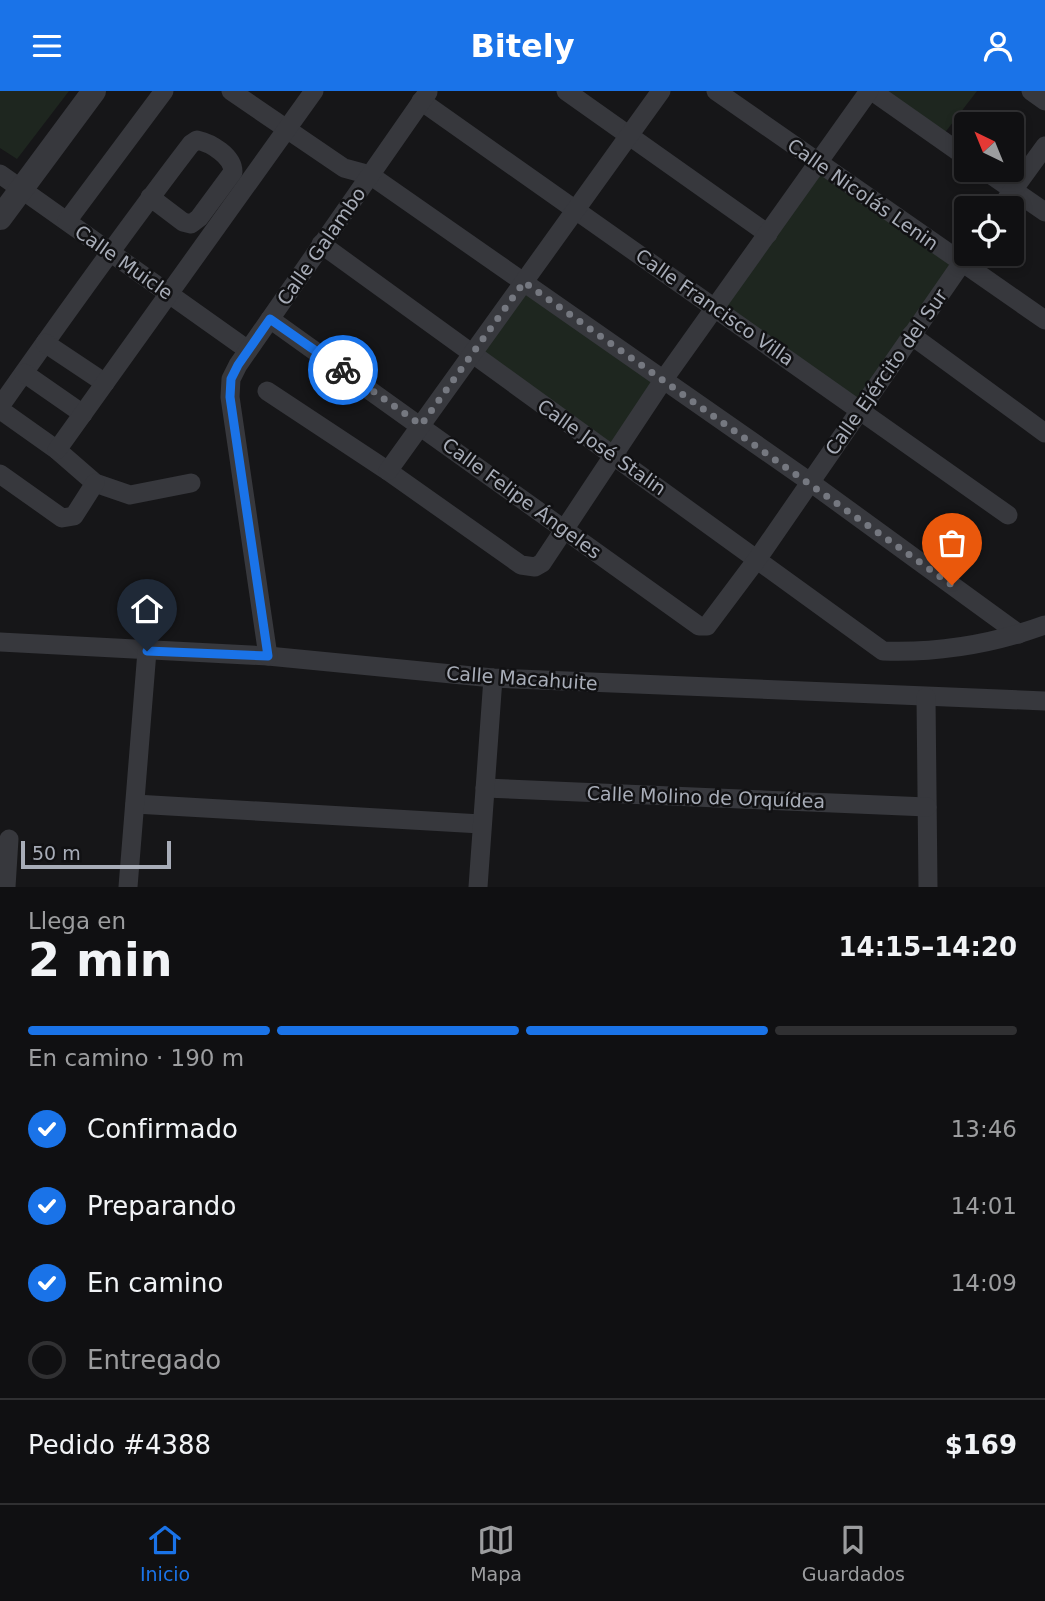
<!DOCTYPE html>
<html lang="es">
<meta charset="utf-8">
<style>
:root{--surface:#101012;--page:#19191b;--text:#f1f3f6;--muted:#9c9d9f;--line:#303032;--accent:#1a73e8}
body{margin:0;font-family:"DejaVu Sans",sans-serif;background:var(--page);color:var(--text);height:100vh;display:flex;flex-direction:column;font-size:26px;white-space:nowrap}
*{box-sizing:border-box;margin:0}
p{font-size:23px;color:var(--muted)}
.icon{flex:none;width:38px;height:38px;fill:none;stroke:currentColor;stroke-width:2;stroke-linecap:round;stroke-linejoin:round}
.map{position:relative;height:796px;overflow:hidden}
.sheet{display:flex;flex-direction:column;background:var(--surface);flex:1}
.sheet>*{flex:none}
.needle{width:46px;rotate:317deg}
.fabs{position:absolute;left:954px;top:21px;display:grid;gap:14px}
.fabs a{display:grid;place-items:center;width:70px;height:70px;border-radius:7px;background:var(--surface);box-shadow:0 4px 10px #0003,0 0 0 2px var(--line);font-size:35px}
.scale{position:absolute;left:21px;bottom:18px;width:150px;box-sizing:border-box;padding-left:7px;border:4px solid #a8adb8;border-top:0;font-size:19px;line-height:24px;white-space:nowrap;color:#a8adb8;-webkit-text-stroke:5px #111113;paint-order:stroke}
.pin{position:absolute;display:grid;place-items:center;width:60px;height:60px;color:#fff;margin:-72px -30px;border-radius:50% 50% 50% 0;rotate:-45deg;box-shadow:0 0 7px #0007}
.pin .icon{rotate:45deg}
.courier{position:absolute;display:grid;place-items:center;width:70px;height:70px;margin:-35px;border:5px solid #1a73e8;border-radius:50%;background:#fff;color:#222;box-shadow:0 2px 9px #0007}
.summary em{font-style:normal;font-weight:800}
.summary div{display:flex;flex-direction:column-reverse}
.summary{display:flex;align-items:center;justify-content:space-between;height:119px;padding:0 28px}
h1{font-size:46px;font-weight:800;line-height:52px}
.bar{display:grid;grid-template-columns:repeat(4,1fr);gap:10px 7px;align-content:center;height:84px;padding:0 28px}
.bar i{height:9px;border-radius:5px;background:var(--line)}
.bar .current{background:var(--accent)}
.bar p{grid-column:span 4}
.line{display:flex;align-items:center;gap:18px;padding:0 28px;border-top:2px solid var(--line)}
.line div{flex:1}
ol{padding:0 28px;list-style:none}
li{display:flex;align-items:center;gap:21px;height:77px}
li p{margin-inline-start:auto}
li .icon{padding:7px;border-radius:50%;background:var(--accent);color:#fff;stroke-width:4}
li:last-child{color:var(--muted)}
li i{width:38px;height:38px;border:4px solid var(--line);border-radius:50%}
header{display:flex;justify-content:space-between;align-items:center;height:91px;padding:0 28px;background:var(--accent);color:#fff;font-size:32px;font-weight:800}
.tabs{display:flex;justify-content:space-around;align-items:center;height:98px;border-top:2px solid var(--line);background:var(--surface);font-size:19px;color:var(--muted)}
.tabs a{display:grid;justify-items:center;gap:4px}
.tabs .current{color:var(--accent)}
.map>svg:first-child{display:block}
.green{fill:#1e261f}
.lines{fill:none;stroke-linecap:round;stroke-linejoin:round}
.minor{stroke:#37383d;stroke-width:19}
.tertiary{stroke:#37383d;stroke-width:24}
.done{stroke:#757880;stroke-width:7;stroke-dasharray:0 12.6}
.route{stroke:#1a73e8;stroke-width:9}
.labels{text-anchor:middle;stroke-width:5;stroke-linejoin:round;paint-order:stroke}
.street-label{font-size:19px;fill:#a8adb8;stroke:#111113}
</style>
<header><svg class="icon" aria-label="menu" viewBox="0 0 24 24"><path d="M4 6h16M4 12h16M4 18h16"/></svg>Bitely<svg class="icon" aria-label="person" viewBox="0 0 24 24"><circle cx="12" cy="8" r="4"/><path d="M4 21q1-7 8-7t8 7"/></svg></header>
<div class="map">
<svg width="1045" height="796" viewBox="0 0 1045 796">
<rect width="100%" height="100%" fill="#161618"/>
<g class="green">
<polygon points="0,0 69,0 17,68 0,57"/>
<polygon points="872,0 977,0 940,48"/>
<polygon points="818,72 961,172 860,318 715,218"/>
<polygon points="524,191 664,288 613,363 471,263"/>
</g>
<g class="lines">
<g class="minor">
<polyline points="231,0 344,77 370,84 810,391 1019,543"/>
<polyline points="566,0 768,143"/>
<polyline points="716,0 1045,229"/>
<polyline points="872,0 966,66"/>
<polyline points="1031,0 1045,10"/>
<polyline points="421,10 1008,424"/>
<polyline points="984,79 1045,121"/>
<polyline points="0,83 248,259"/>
<path d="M150,106L183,131L191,133L199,127L233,81C233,65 211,52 197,49L191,53C126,138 63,226 1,314L2,320L57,359L95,392L130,404L191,392"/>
<polyline points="1000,117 1045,55"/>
<polyline points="67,130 164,0"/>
<path d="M321,153L883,560C939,562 993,553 1045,534"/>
<polyline points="270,228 699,535 707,535 758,467 968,163"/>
<polyline points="911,244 1045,342"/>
<polyline points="45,252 105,292"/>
<polyline points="24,282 83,323"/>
<polyline points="267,300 388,380 521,474 535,476 542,472 664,288 869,0"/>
<polyline points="57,359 314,0"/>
<polyline points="388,380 661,0"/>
<polyline points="0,383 62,427 74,425 95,392"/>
<polyline points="0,551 268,565 493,587 1045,610"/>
<polyline points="268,565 230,306 231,288 238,274 428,1"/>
<polyline points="926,606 928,796"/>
<polyline points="485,697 927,716"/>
<polyline points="135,713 481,733"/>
<polyline points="6,796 9,748"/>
<polyline points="128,796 147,560"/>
<polyline points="478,796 493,587"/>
</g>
<polyline class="tertiary" points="0,127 94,0"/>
</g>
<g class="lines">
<polyline class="done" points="343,279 421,334 524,191 952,494"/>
<polyline class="route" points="147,560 268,565 230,306 231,288 238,274 270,228 343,279"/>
</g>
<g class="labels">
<g class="street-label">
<text transform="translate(863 103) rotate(35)" y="7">Calle Nicolás Lenin</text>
<text transform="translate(321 155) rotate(-55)" y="7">Calle Galambo</text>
<text transform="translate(124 171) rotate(35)" y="7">Calle Muicle</text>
<text transform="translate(715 216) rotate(35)" y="7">Calle Francisco Villa</text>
<text transform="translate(886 281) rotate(-55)" y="7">Calle Ejército del Sur</text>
<text transform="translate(602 356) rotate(35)" y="7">Calle José Stalin</text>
<text transform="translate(522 407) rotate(36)" y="7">Calle Felipe Ángeles</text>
<text transform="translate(522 587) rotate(4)" y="7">Calle Macahuite</text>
<text transform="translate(706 706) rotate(2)" y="7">Calle Molino de Orquídea</text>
</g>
</g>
</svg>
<div class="fabs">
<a><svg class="needle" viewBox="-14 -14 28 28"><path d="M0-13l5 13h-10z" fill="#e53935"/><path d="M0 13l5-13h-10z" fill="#9c9d9f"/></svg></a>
<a><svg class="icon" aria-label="locate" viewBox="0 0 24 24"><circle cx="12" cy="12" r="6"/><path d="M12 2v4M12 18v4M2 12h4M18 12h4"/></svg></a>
</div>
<div class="scale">50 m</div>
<div class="pin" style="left:952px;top:494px;background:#ea580c"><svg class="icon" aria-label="bag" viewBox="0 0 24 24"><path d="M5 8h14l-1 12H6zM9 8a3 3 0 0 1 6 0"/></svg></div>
<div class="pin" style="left:147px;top:560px;background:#1f2937"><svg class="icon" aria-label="home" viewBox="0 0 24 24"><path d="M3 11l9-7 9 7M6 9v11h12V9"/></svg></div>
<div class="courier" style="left:343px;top:279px"><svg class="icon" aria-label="bike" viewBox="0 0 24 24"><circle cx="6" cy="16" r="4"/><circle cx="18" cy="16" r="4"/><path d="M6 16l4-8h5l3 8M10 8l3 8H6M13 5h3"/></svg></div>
</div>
<section class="sheet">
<div class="summary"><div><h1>2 min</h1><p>Llega en</p></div><em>14:15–14:20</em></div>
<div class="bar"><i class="current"></i><i class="current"></i><i class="current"></i><i></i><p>En camino · 190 m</p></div>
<ol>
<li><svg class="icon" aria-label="check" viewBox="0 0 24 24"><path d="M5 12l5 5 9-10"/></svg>Confirmado<p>13:46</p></li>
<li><svg class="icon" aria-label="check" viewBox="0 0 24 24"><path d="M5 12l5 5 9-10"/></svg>Preparando<p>14:01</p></li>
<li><svg class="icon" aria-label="check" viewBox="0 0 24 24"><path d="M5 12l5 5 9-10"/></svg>En camino<p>14:09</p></li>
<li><i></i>Entregado</li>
</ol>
<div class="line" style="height:91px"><div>Pedido #4388</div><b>$169</b></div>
</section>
<nav class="tabs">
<a class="current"><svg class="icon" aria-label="home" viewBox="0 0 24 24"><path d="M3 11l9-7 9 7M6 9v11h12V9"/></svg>Inicio</a>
<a><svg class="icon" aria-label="map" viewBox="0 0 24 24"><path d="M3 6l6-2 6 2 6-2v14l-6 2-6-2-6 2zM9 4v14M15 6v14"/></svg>Mapa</a>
<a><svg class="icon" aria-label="saved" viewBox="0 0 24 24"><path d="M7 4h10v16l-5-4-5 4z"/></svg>Guardados</a>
</nav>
